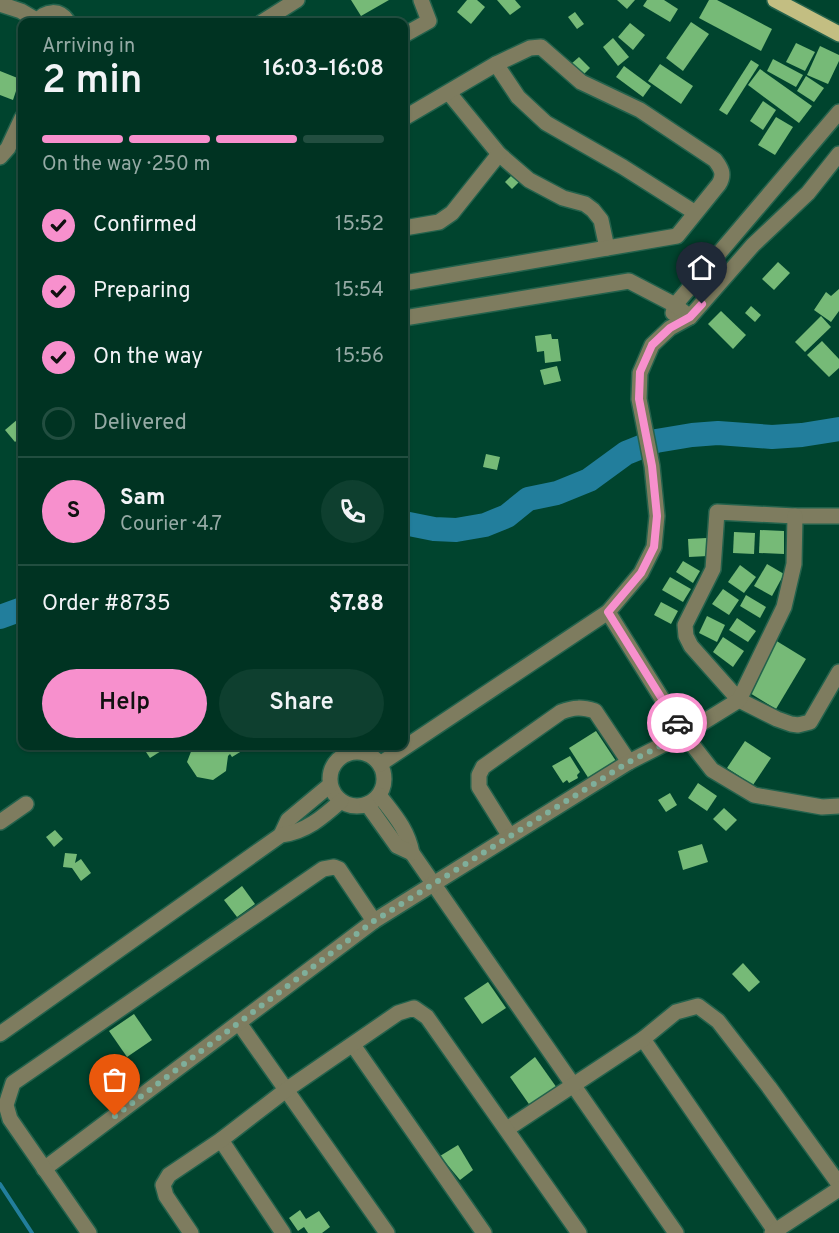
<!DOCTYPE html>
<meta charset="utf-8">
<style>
:root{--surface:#032;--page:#0e3f2f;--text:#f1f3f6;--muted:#95aaa5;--line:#224e40;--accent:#f790cd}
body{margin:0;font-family:Overpass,sans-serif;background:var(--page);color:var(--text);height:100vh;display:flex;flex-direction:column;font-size:22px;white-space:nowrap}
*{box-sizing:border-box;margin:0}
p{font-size:20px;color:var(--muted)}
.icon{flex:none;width:33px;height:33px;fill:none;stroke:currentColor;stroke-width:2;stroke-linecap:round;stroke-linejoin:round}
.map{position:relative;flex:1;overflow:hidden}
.panel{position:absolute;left:18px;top:18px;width:390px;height:732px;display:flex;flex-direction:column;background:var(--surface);border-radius:12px;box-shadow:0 2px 4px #0004,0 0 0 2px var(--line)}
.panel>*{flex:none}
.pin{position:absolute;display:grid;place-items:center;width:51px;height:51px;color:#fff;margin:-62px -26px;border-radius:50% 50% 50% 0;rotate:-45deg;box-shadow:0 0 6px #0007}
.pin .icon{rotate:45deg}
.courier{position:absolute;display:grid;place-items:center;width:60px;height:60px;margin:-30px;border:4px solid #f790cd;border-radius:50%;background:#fff;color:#222;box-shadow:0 2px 8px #0007}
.headline em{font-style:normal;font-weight:600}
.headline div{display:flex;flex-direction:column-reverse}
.headline{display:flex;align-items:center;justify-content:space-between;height:102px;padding:0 24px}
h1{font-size:39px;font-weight:600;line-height:45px}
.bar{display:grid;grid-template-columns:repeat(4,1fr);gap:9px 6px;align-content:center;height:72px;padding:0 24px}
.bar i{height:8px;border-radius:4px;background:var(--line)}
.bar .selected{background:var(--accent)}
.bar p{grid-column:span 4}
.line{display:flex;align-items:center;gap:15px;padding:0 24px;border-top:2px solid var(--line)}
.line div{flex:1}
.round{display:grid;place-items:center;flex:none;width:63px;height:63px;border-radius:32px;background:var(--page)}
ol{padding:0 24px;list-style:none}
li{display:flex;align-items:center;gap:18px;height:66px}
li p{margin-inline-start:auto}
li .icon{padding:6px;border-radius:50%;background:var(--accent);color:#111;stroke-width:4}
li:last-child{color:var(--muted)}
li i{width:33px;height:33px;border:3px solid var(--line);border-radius:50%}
.action{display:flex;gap:12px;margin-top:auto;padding:12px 24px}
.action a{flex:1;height:69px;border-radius:36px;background:var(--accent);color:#111;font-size:24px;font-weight:600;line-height:69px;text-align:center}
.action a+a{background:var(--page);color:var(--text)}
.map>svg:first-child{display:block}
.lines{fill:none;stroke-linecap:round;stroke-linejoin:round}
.stream{stroke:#227e9c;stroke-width:4}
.river{stroke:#227e9c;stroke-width:24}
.building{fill:#76ba77}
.minor-casing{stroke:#23624c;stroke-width:18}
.major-casing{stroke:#23624c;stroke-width:18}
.minor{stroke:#7e7c5f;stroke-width:15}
.major{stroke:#c3be82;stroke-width:15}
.done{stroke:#7faf9b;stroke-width:6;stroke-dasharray:0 10.8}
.route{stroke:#f790cd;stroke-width:8}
</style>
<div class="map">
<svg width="839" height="1233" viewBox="0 0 839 1233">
<rect width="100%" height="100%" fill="#00442e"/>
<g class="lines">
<polyline class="stream" points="0,1184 32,1233"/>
<g class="river">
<polyline points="404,523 434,529 456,530 485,525 507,516 528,499 557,493 589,480 626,453 656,441 692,435 718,433 772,437 802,435 839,429"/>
<polyline points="0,617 22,609"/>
</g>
</g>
<g class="building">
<polygon points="351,0 389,0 361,16"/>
<polygon points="467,0 477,0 485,7 471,24 457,12"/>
<polygon points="497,0 515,0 521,7 510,15"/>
<polygon points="617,0 635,0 627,9"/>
<polygon points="647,0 664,0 678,9 670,22 643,6"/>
<polygon points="709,0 717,0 772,29 761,51 699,18"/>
<polygon points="575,12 584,24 577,29 568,17"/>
<polygon points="691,22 709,34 683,71 666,58"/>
<polygon points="630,23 645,35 633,50 618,37"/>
<polygon points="613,38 629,57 618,66 603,47"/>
<polygon points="796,43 815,52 805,71 786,62"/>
<polygon points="820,46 839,55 839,61 828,84 807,75"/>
<polygon points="579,57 590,68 582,76 571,64"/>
<polygon points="773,59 803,75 796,87 767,71"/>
<polygon points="751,60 759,65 727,115 719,110"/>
<polygon points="660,64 693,86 681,104 648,81"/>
<polygon points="624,66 651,86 643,97 616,77"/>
<polygon points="760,69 812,106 799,123 748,85"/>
<polygon points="0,71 20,79 13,100 0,95"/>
<polygon points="806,76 824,88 814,102 797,91"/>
<polygon points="763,101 776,110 763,130 750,121"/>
<polygon points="776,117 793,127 775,155 758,145"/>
<polygon points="513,174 520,181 512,189 505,182"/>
<polygon points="778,262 790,273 774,290 762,279"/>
<polygon points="839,289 839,311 831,322 814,310 826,292 831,296"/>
<polygon points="751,306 761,315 755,322 745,313"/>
<polygon points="721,311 746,335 733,349 708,324"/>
<polygon points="821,316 831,327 805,352 795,342"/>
<polygon points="551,334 552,339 558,339 561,361 545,363 544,351 537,352 535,336"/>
<polygon points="822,341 839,359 839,368 829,377 807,355"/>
<polygon points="557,366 561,381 544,385 540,370"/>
<polygon points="18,419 22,425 22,436 15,442 5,430"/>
<polygon points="486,454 500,457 497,470 483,467"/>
<polygon points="760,530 784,531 784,554 759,553"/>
<polygon points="734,532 755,533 754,554 733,553"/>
<polygon points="707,538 708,556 689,557 688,539"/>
<polygon points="683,561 700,571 693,583 676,572"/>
<polygon points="767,564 784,574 772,596 754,586"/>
<polygon points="740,565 756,577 744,593 728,582"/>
<polygon points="670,577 691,589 683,602 662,590"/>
<polygon points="723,589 739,600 729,615 712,604"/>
<polygon points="746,595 766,607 760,618 740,606"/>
<polygon points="661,602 678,611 671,624 654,615"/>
<polygon points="707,616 725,625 717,642 699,633"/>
<polygon points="737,618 756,631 748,642 729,630"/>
<polygon points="723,637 744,651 733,667 713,652"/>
<polygon points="775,640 806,659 776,709 745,690"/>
<polygon points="596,731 616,761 589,779 569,748"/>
<polygon points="745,741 771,758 753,785 727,768"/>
<polygon points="142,746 169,746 150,758"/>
<polygon points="196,746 250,746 232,757 230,754 228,756 226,771 213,780 197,777 187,762 192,749"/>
<polygon points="570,756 580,772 577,775 578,778 569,783 567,780 563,783 552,766"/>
<polygon points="698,783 717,796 707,811 688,798"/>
<polygon points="670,793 677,805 666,812 658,800"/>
<polygon points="724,808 737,820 726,831 713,819"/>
<polygon points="55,830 63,839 54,847 46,837"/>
<polygon points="702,844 708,862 683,870 678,851"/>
<polygon points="65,853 77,854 75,863 81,859 91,873 81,881 72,868 63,867"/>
<polygon points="242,886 255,904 237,917 224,900"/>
<polygon points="743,963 760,982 749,992 732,974"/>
<polygon points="488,982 506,1008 482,1024 464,998"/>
<polygon points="134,1014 152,1040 127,1057 109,1031"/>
<polygon points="535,1057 557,1088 531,1107 510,1077"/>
<polygon points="458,1145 473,1170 460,1180 440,1156"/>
<polygon points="300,1210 306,1219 319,1211 330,1227 322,1233 308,1233 304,1227 298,1231 289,1218"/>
</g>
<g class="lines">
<defs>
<g id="minor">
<polyline points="0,4 21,11 38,21"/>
<path d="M37,22C45,10 60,9 68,22"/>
<polyline points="262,22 297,0"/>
<polyline points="404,35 429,21 421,0"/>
<polyline points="496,64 518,97 546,123 623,167 694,212"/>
<polyline points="449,93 499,154 529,180 563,198 585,204 593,210 601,220 607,248"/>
<path d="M404,118L496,64L530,48L541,47L581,82L640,110L715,160C721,168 725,174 719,184L677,236L404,283"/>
<polyline points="0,157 8,148 22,118"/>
<polyline points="404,228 439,222 452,213 499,154"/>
<polyline points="673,313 675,305 839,112"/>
<polyline points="404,318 629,281 675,305 690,317"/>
<polyline points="839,516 795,516 717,512 713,569 685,625 686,636 691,646 739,700 777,719 791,724 798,725 810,722 839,672"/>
<polyline points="608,612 684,734 712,770 754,795 822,807 839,806"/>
<circle cx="357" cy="779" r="27"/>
<polyline points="380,764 608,612 641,573 654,547 657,516 652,466 639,399 640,373 652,345 670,328 690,317 753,245 808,193 839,154"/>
<path d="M379,795C394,815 407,828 412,853L676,1233"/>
<polyline points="367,804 397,846 412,853"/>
<polyline points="0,822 26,804"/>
<polyline points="281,835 288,820 330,785"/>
<path d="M509,835L479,787V775L483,767L561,712C574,707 582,707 595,711L629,762"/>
<polyline points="239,1023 387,1233"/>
<path d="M0,1034L281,835C306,832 323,817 341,801"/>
<polyline points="643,1039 775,1231"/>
<polyline points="353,1045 484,1233"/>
<polyline points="507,1129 643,1039 676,1012 698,1006 718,1021 769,1087 839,1184"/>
<polyline points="221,1140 283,1233"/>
<polyline points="44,1169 374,921 629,762 684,734 739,700 784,607 794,564 795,516"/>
<polyline points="89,1233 10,1119 6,1105 13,1083 323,869 334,867 339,869 374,921"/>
<polyline points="191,1233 166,1196 163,1185 169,1175 221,1140 286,1090 398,1013 414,1008 427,1017 579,1233"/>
<polyline points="772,1233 839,1189"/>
</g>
<polyline id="major" points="775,0 839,34"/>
</defs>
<use href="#minor" class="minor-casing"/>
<use href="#major" class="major-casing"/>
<use href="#minor" class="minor"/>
<use href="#major" class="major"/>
</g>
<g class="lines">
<polyline class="done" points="115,1116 374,921 629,762 684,734 677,723"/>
<polyline class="route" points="677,723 608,612 641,573 654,547 657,516 652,466 639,399 640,372 652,345 670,328 690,317 702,304"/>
</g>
</svg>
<div class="pin" style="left:115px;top:1116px;background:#ea580c"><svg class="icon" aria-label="bag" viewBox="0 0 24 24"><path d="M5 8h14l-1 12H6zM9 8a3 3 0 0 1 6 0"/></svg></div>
<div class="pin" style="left:702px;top:304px;background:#1f2937"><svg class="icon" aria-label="home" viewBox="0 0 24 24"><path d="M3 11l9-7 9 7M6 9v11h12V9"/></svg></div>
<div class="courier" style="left:677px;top:723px"><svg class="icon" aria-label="car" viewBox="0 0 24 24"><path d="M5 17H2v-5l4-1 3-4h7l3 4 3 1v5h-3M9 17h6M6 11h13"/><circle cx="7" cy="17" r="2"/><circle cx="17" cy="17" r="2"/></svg></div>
<section class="panel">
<div class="headline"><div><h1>2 min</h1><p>Arriving in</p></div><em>16:03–16:08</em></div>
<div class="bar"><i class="selected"></i><i class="selected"></i><i class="selected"></i><i></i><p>On the way · 250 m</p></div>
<ol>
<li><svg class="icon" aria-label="check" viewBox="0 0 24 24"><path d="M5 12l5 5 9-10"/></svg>Confirmed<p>15:52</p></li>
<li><svg class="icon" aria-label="check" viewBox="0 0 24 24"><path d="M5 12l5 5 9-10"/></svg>Preparing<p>15:54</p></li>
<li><svg class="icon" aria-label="check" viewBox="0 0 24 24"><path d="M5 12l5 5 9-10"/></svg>On the way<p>15:56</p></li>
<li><i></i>Delivered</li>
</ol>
<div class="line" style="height:108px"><b class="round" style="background:var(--accent);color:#111">S</b><div><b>Sam</b><p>Courier · 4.7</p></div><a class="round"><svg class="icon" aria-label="phone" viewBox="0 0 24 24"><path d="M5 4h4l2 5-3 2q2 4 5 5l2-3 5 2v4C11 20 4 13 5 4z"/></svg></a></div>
<div class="line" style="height:78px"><div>Order #8735</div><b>$7.88</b></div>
<div class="action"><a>Help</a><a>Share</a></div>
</section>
</div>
